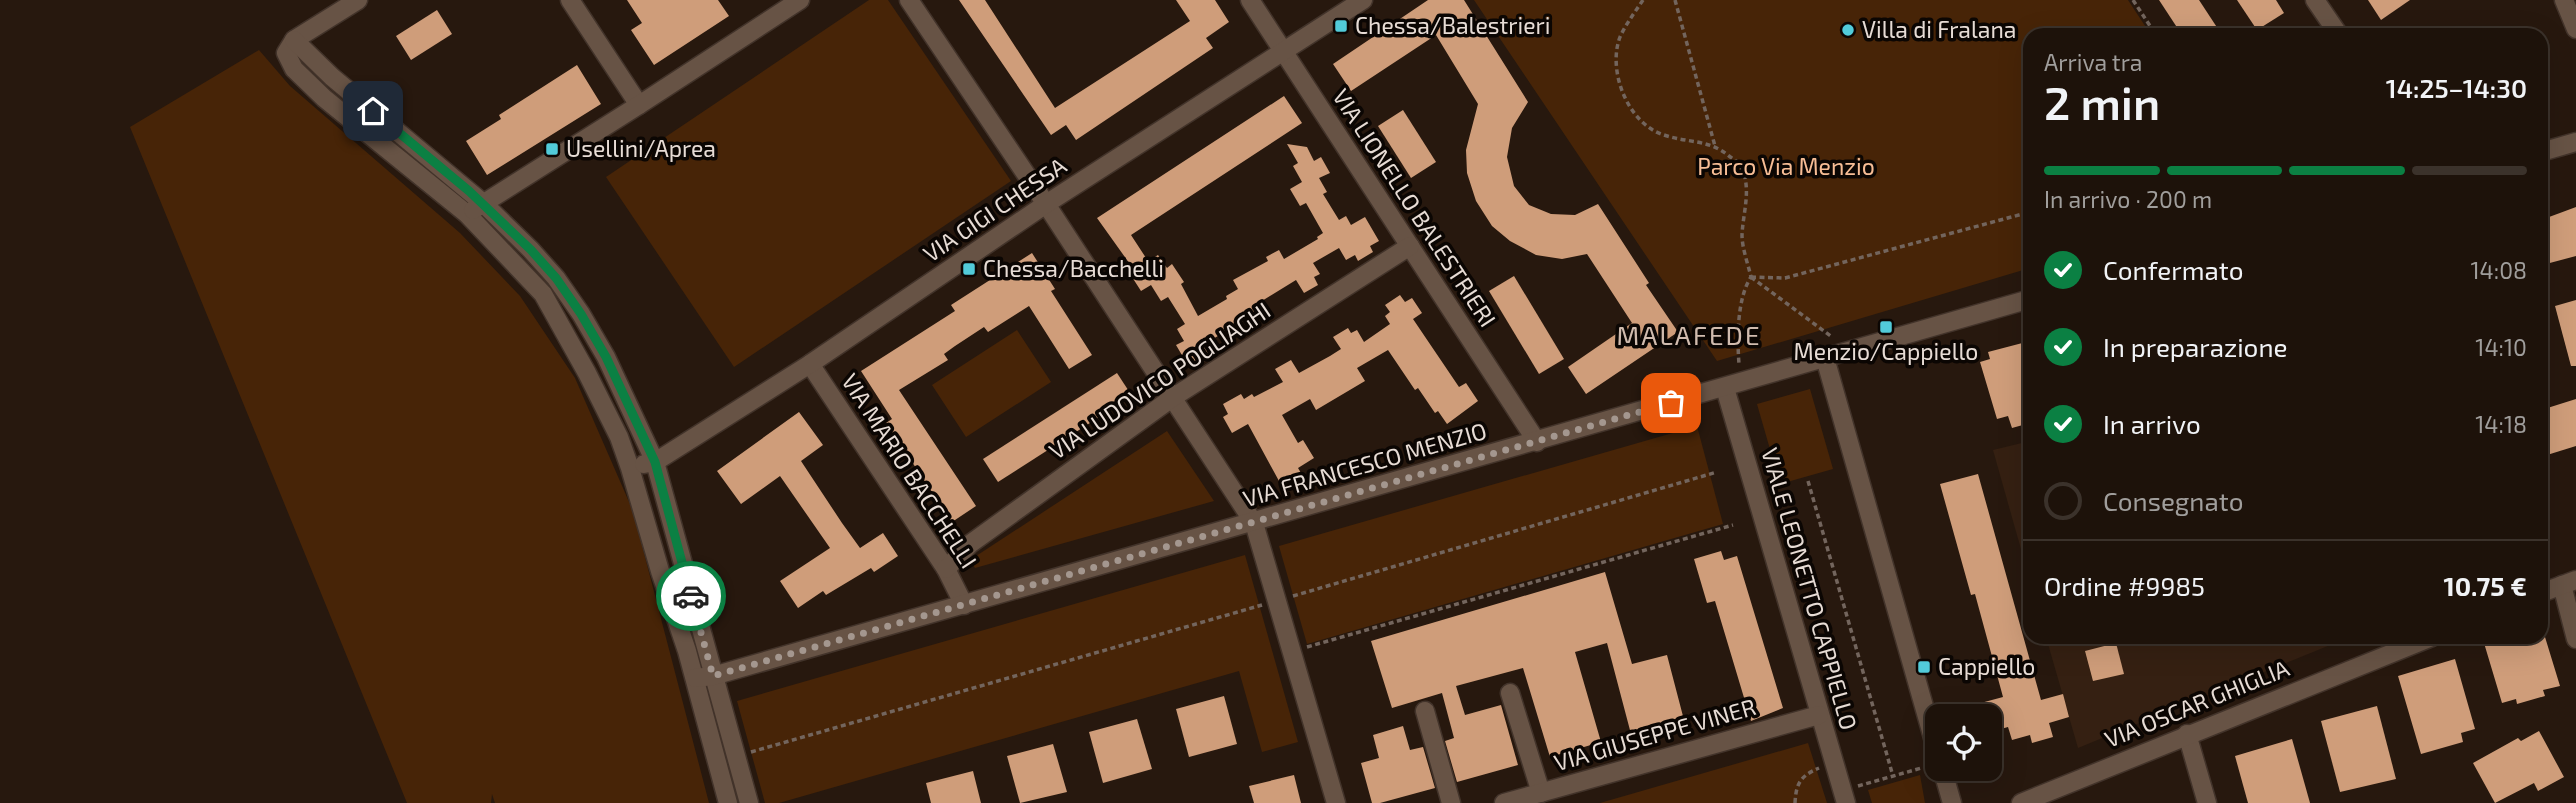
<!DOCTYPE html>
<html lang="it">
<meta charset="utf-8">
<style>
:root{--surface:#1d120a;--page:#251b13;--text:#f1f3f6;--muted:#a09e9c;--line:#3b322b;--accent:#0b8043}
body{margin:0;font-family:"Exo 2",sans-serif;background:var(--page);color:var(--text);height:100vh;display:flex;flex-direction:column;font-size:26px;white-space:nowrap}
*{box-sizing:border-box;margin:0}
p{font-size:23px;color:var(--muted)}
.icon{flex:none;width:38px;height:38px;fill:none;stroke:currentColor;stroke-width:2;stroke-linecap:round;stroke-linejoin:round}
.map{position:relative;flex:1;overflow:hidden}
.details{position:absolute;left:2023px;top:28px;width:525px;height:616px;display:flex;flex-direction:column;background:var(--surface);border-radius:21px;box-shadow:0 7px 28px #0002,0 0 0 2px var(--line)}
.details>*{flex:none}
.tools{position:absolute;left:1925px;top:704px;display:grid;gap:14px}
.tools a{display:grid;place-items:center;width:77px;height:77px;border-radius:14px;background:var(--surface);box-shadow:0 7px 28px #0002,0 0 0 2px var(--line);font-size:35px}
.pin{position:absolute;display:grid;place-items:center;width:60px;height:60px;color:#fff;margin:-30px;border-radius:14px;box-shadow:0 4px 10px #0006}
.courier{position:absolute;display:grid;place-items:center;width:70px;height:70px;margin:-35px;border:5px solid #0b8043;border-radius:50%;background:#fff;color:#222;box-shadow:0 2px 9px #0007}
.headline em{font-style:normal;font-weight:600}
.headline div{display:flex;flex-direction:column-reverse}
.headline{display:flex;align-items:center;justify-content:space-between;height:119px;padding:0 21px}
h1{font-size:46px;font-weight:600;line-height:52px}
.bar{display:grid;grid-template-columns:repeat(4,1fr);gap:10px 7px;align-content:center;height:84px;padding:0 21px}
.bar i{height:9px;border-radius:5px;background:var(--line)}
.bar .selected{background:var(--accent)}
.bar p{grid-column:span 4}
.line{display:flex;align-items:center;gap:18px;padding:0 21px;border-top:2px solid var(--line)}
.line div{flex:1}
ol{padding:0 21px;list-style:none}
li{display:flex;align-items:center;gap:21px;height:77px}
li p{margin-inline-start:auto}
li .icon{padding:7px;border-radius:50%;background:var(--accent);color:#fff;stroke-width:4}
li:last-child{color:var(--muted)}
li i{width:38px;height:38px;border:4px solid var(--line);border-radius:50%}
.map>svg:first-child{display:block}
.built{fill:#352012}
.green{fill:#472407}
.building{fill:#cf9d7a}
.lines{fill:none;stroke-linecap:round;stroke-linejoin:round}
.minor-casing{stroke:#42332a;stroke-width:21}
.path{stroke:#73655d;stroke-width:3.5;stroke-dasharray:5 3.5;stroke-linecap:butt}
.minor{stroke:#675345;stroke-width:18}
.done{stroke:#a4978f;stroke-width:7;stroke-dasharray:0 12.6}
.route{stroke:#0b8043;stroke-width:9}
.poi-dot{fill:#52cbd9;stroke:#0b0603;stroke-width:2.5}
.labels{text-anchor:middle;stroke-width:7;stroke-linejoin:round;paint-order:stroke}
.poi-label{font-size:23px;fill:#e7dcd5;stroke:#0b0603;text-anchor:start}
.park-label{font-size:23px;fill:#f7bd95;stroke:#0b0603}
.street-label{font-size:23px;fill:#e7dcd5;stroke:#0b0603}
.quarter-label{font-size:26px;letter-spacing:2px;fill:#d0bbae;stroke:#0b0603}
</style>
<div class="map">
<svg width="2576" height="803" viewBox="0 0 2576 803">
<rect width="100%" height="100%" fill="#27180e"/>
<g class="built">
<polygon points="2030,441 2030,581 1993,450"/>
<polygon points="2046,637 2350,637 2078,748"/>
</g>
<g class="green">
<polygon points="869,0 888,0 1011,181 734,367 606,177"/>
<polygon points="1474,0 2128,0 2151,35 2030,35 2030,268 1717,361"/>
<polygon points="259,50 290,86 460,233 520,296 575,378 633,511 709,803 495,803 492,794 491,803 407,803 130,127"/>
<polygon points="1017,330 1051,382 966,437 932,385"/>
<polygon points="1810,389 1833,469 1780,484 1757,404"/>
<polygon points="1697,426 1723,524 1307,644 1279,546"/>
<polygon points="1167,431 1214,501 975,568 970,560"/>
<polygon points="1245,555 1298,742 1262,752 1239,671 779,803 765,803 737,701"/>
<polygon points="1808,743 1827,803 1600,803"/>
<polygon points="1920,775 1925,803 1872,803 1868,790"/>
</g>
<g class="building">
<polygon points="627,0 718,0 729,16 654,65 631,30 642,23"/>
<polygon points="959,0 985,0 1055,108 1190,21 1176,0 1215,0 1229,22 1206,38 1213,48 1076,140 1066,125 1051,135"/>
<polygon points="1428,0 1464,0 1528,102 1512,128 1507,157 1514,186 1529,205 1551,214 1575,215 1598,204 1649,283 1646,285 1678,332 1586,394 1568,367 1632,323 1587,254 1562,259 1536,255 1510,241 1492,226 1476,201 1467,173 1466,150 1478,104 1436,35 1351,91 1333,64"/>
<polygon points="2159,0 2199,0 2222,35 2182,35"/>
<polygon points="2237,0 2276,0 2284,13 2257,30"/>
<polygon points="2368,0 2410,0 2381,20"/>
<polygon points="437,10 452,34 411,60 396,36"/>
<polygon points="577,65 601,104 487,175 466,141 501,119 499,115"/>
<polygon points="1284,96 1302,123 1131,235 1148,261 1158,255 1167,268 1172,264 1184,282 1181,284 1198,316 1227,299 1226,296 1238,289 1233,280 1268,261 1266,257 1279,250 1284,259 1318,239 1317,237 1323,233 1306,203 1300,206 1290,189 1302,182 1293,166 1298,163 1287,144 1307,147 1314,161 1321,157 1330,173 1319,178 1327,192 1323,194 1339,220 1346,216 1351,225 1365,217 1379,241 1370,246 1373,252 1358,261 1355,255 1346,260 1339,248 1313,263 1320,274 1314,277 1318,285 1304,293 1296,280 1252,307 1256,314 1211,340 1215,346 1207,351 1211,358 1197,365 1193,358 1186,362 1176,345 1184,341 1177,329 1185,324 1168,297 1161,301 1151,285 1141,291 1132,277 1137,274 1097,218"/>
<polygon points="1403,110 1436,162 1411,178 1378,126"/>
<polygon points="2576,207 2576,256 2546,264 2541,247 2541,220"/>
<polygon points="1032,253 1055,289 1051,291 1092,355 1069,369 1029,306 988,332 984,327 955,346 944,354 948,360 899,390 976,506 952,522 886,423 892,419 861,371 955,311 951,305"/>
<polygon points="1514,276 1564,359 1539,374 1489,291"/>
<polygon points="1400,295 1405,302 1412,298 1422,313 1413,319 1459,387 1466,383 1478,401 1447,424 1438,411 1435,413 1418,388 1415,390 1388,350 1357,368 1365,381 1316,410 1310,399 1282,415 1298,443 1303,440 1314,458 1298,468 1301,473 1288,481 1286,477 1279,481 1248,424 1232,433 1223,417 1228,414 1223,404 1241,394 1244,399 1252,394 1254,397 1283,382 1275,369 1291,360 1299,373 1330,356 1341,349 1333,337 1348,328 1351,333 1357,330 1364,342 1390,324 1385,316 1390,312 1385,305"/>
<polygon points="2576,300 2576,366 2571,366 2555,306"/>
<polygon points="2030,341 2030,423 2012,428 2008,416 1997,419 1980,362 1990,359 1988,352"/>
<polygon points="1117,373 1132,396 998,482 983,459"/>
<polygon points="2576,399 2576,446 2547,455 2541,435 2541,410"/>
<polygon points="799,412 823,445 801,461 842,523 860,548 883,533 898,556 874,572 871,568 826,595 823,591 798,608 780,581 830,548 780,476 741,504 717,471"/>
<polygon points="1978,474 2041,700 2063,694 2069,717 2049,723 2053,737 2032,743 2030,735 2012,740 2008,727 1990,732 1990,716 1952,716 1951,711 2003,697 1975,594 1971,595 1940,484"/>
<polygon points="1721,551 1724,560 1737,556 1783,708 1751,721 1715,601 1707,603 1694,559"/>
<polygon points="1605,572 1632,664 1667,655 1684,720 1631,734 1607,643 1575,652 1601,742 1550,757 1523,668 1456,686 1465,715 1501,705 1518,765 1457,782 1445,741 1454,738 1442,693 1392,708 1371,641"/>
<polygon points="2504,637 2545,637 2560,686 2543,690 2545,696 2517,704 2516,699 2502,703 2484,643"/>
<polygon points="2116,643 2124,674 2093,681 2085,651"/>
<polygon points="2455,659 2475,729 2461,733 2463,742 2421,754 2398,676"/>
<polygon points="1224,696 1237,744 1189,757 1176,709"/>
<polygon points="2377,706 2396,779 2340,792 2321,721"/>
<polygon points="1137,719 1152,769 1103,783 1089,732"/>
<polygon points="1403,726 1410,750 1423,747 1435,788 1380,803 1372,803 1361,763 1379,758 1373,735"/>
<polygon points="2539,731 2564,777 2538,791 2534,783 2495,803 2473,763 2518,738 2521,741"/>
<polygon points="2292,739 2310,803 2248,803 2235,756"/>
<polygon points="1053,744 1067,792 1020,803 1007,756"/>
<polygon points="973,771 981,803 931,803 926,783"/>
<polygon points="1294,775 1301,803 1254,803 1249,786"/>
</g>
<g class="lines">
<defs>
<g id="minor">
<polyline points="358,0 294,40 286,53 294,69 324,98 467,214 543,294 587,373 619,437 630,468 660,571 687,651 728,803"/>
<polyline points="570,0 639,105"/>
<polyline points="909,0 1046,204 1254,523 1336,803"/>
<polyline points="1250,0 1537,442"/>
<polyline points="2315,0 2339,35"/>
<polyline points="2564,0 2576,29"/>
<polyline points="294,40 332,77 483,203 531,250 556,278 581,314 606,357 655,462 749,803"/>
<polyline points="2541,152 2576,142"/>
<polyline points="473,210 639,105 800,0"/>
<polyline points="1825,358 1937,752"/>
<polyline points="810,364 946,569 964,605"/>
<polyline points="1725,388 1846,803"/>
<polyline points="644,464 655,462 810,364 1046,204 1363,0"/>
<polyline points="946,569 970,544 1172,398 1410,246"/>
<polyline points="2562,585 2576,639"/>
<polyline points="2541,593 2576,580"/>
<polyline points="695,678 713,676 2030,299"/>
<polyline points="1510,693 1541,793"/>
<polyline points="1425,711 1451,803"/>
<polyline points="2187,734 2207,803"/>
<polyline points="1942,768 1952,803"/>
<polyline points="1504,803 1819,715"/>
<polyline points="2021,803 2432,637"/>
</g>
</defs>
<use href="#minor" class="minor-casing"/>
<g class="path">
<path d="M1643,0C1635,12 1626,24 1620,37C1607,71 1628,124 1664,135C1687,143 1709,139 1729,156C1733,159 1739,162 1741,166C1752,189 1743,212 1742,235C1742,248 1748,264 1751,277C1737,298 1737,339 1739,364"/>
<polyline points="1675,0 1715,146"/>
<polyline points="2133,0 2156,35"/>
<polyline points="1751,277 1785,278 2030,212"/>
<polyline points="1751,277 1832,337"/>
<polyline points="1808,481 1893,776"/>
<polyline points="1293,596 1717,472"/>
<polyline points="1307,647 1733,525"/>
<polyline points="751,752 1262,605"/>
<polyline points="1858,786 1925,767"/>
<path d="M1795,803C1796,784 1800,776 1819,768"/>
</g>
<use href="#minor" class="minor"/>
</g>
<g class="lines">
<polyline class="done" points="691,596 713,676 1671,403"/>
<polyline class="route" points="373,111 469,191 531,250 556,278 581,314 606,357 655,462 691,596"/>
</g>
<g class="poi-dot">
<rect x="1334" y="19" width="14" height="14" rx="3.5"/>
<circle cx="1848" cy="30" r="7"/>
<rect x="545" y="142" width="14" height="14" rx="3.5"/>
<rect x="962" y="262" width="14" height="14" rx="3.5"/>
<rect x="1879" y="320" width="14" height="14" rx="3.5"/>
<rect x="1917" y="660" width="14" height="14" rx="3.5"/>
</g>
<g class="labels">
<g class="poi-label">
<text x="1355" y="34">Chessa/Balestrieri</text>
<text x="1862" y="38">Villa di Fralana</text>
<text x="566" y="157">Usellini/Aprea</text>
<text x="983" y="277">Chessa/Bacchelli</text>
<text x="1886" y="360" text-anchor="middle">Menzio/Cappiello</text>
<text x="1938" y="675">Cappiello</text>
</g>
<g class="park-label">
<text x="1786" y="175">Parco Via Menzio</text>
</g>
<g class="street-label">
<text transform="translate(1414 208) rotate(57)" y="8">VIA LIONELLO BALESTRIERI</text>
<text transform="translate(995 210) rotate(-34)" y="8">VIA GIGI CHESSA</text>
<text transform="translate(1160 381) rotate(-34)" y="8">VIA LUDOVICO POGLIAGHI</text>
<text transform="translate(1365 465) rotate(-16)" y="8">VIA FRANCESCO MENZIO</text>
<text transform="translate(909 471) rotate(57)" y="8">VIA MARIO BACCHELLI</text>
<text transform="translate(1809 589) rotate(74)" y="8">VIALE LEONETTO CAPPIELLO</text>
<text transform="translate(2197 704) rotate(-22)" y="8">VIA OSCAR GHIGLIA</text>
<text transform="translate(1655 735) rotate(-16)" y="8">VIA GIUSEPPE VINER</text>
</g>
<g class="quarter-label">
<text x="1689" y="345">MALAFEDE</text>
</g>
</g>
</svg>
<div class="tools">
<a><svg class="icon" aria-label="locate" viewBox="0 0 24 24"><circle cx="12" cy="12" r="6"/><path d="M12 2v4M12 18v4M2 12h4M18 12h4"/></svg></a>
</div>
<div class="pin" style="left:1671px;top:403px;background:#ea580c"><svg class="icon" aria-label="bag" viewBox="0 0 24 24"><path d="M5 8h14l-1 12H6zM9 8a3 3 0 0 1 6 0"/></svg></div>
<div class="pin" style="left:373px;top:111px;background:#1f2937"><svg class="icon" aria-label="home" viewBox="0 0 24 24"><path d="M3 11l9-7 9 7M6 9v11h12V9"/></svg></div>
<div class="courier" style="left:691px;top:596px"><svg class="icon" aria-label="car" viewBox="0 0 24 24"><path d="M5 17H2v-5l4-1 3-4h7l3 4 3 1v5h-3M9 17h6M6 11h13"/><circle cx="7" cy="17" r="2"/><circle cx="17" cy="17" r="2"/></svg></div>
<section class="details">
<div class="headline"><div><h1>2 min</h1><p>Arriva tra</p></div><em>14:25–14:30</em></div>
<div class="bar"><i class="selected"></i><i class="selected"></i><i class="selected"></i><i></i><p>In arrivo · 200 m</p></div>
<ol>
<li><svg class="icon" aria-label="check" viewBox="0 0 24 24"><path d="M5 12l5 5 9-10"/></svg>Confermato<p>14:08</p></li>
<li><svg class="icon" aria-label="check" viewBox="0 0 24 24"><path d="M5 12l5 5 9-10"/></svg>In preparazione<p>14:10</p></li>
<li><svg class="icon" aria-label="check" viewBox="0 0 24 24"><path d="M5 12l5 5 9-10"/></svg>In arrivo<p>14:18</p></li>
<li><i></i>Consegnato</li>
</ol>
<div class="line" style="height:91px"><div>Ordine #9985</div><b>10.75 €</b></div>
</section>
</div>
